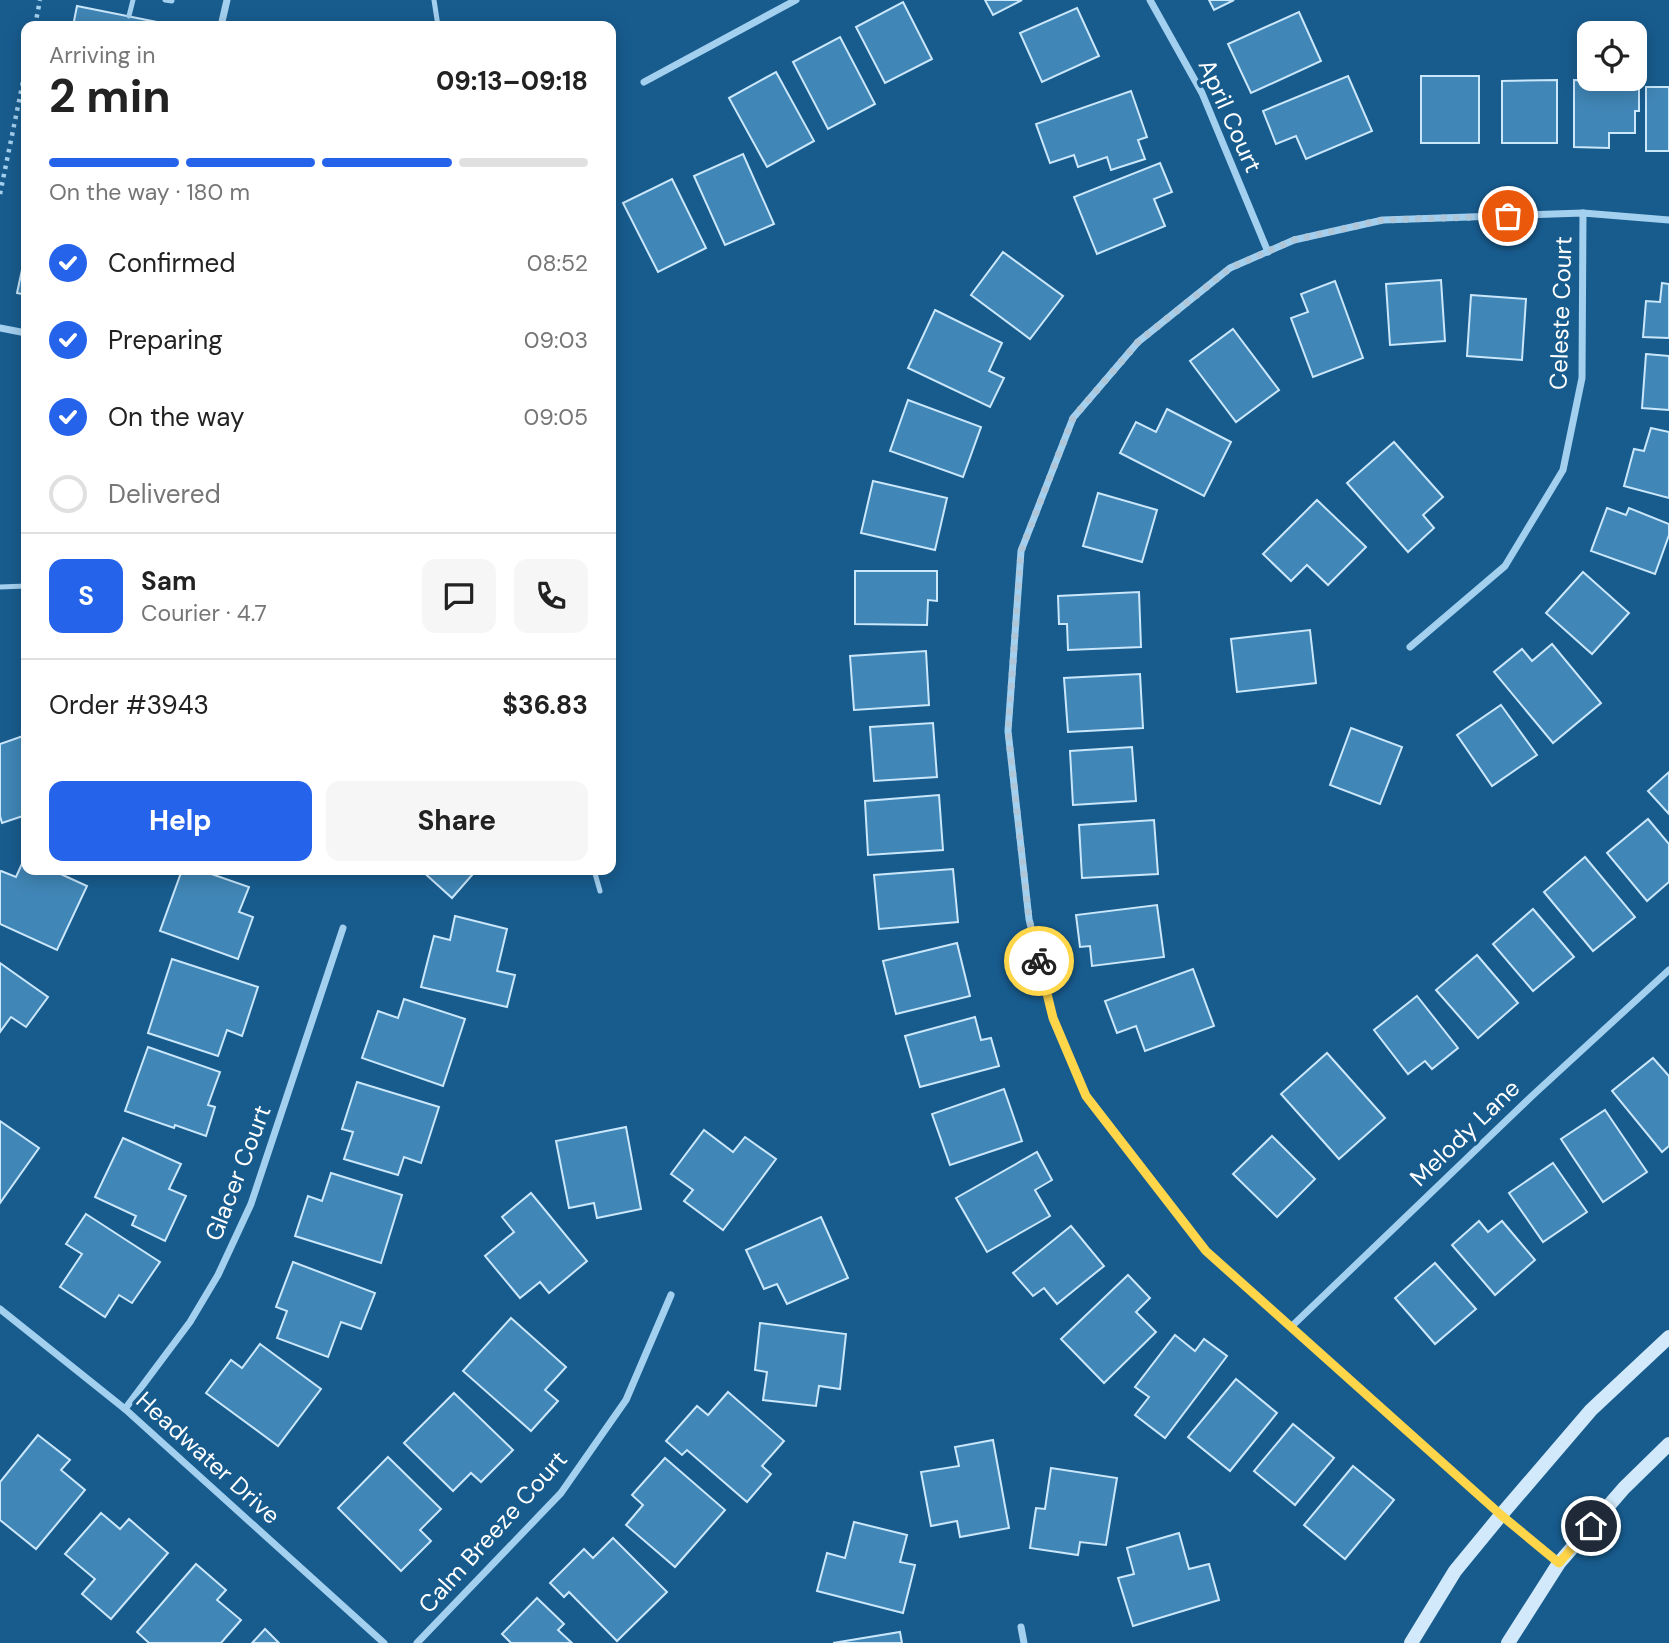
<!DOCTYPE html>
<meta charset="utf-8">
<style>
:root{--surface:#fff;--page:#f6f6f6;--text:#222;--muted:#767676;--line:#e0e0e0;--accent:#2563eb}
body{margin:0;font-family:"DM Sans",sans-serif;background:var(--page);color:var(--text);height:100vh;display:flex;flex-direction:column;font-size:26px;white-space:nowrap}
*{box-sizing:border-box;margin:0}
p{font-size:23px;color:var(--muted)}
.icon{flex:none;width:38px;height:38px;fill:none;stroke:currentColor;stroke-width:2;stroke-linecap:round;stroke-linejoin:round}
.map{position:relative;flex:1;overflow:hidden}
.drawer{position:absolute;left:21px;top:21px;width:595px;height:854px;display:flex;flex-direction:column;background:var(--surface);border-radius:14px;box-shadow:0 4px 18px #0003}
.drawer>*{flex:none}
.controls{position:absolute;left:1577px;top:21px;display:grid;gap:14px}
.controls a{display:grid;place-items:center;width:70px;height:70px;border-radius:14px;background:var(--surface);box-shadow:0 4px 18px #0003;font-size:35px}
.pin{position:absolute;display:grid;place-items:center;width:60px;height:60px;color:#fff;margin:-30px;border:4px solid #fff;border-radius:50%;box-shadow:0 2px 7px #0007}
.courier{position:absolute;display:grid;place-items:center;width:70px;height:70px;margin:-35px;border:5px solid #ffd54a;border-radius:50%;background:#fff;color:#222;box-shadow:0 2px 9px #0007}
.headline em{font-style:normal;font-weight:700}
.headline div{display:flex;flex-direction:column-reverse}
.headline{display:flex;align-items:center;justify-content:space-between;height:119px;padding:0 28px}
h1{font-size:46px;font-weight:700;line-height:52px}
.bar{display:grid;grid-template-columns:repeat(4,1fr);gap:10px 7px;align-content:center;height:84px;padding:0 28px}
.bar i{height:9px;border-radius:5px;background:var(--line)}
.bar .current{background:var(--accent)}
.bar p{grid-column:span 4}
.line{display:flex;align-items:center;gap:18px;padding:0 28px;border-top:2px solid var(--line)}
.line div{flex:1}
.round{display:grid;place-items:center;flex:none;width:74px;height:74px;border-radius:14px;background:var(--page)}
ol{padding:0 28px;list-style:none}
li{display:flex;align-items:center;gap:21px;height:77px}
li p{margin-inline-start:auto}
li .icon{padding:7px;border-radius:50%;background:var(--accent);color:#fff;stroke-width:4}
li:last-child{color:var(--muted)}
li i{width:38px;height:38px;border:4px solid var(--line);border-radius:50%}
.action{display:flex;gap:14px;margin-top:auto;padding:14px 28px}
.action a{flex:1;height:80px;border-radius:14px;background:var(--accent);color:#fff;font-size:28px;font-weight:700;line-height:80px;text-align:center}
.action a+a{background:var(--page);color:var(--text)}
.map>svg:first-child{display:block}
.building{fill:#4086b6;stroke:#cae7fb;stroke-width:2}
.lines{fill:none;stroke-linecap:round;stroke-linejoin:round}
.path{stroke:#a4d0ef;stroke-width:4.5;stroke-dasharray:3.5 5;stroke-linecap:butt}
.lane{stroke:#a4d0ef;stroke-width:5}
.street{stroke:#a4d0ef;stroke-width:7}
.secondary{stroke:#d1e9fa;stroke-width:14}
.done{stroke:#aec6d7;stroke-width:7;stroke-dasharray:0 12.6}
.route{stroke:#ffd54a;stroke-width:9}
.labels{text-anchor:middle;stroke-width:7;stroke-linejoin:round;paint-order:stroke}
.street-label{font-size:24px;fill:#fff;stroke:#185c8e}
</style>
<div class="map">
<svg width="1669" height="1643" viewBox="0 0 1669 1643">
<rect width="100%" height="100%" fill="#185c8e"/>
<g class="building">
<polygon points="985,0 1022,0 993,15"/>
<polygon points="1209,0 1234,0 1214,10"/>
<polygon points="903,2 932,59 885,83 856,27"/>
<polygon points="77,6 177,26 73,26"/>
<polygon points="1077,8 1099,56 1042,82 1020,33"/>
<polygon points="1299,12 1321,61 1251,93 1228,44"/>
<polygon points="840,37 875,104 828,129 793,62"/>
<polygon points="776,72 814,141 767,167 729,98"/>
<polygon points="1348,76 1372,131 1306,159 1296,136 1276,144 1263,111"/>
<rect x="1421" y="76" width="58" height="67"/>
<polygon points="1557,80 1557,143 1502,143 1502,81"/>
<polygon points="1574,80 1639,81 1639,111 1635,111 1635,133 1609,133 1609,148 1574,147"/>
<rect x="1646" y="87" width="23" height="64"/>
<polygon points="1131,91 1147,137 1138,140 1145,159 1111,170 1107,157 1078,167 1074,155 1050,163 1036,124"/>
<polygon points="743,154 774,224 725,245 694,176"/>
<polygon points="1160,163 1172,192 1154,199 1165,226 1097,254 1074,197"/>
<polygon points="672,179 706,248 658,272 623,203"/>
<polygon points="26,251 26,295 17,293"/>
<polygon points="1003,252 1063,296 1030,339 971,295"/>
<polygon points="1441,280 1445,341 1390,345 1386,284"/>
<polygon points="1335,281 1363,358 1313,377 1291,318 1308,312 1301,294"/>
<polygon points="1662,283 1669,284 1669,338 1643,337 1646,301 1660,302"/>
<polygon points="1471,295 1526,299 1522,360 1467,356"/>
<polygon points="935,310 1002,343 989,371 1004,378 990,407 908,368"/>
<polygon points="1233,329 1279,390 1236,422 1190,361"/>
<polygon points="1646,354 1669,356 1669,410 1642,408"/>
<polygon points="908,400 981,427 963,477 890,451"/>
<polygon points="1167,409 1231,442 1204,496 1120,453 1136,422 1156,432"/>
<polygon points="1651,428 1669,432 1669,498 1624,486 1634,449 1644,451"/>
<polygon points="1394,442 1443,497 1423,515 1434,528 1408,552 1347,483"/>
<polygon points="873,481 947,498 935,550 861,533"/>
<polygon points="1098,493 1157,510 1142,562 1083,546"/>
<polygon points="1317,500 1366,547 1328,585 1307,565 1291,581 1263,554"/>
<polygon points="1607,508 1626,515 1629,508 1669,524 1669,535 1655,574 1591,551"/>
<polygon points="855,571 937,571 937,601 928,600 927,625 855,624"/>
<polygon points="1583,572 1629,613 1592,654 1546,613"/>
<polygon points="1139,592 1141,647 1068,650 1067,624 1059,624 1058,596"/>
<polygon points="1310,630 1316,683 1237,692 1231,639"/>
<polygon points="1552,644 1601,703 1553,743 1494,672 1522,649 1532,661"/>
<polygon points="926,651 929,705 854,710 850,656"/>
<polygon points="1140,674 1143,728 1068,732 1064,678"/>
<polygon points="1501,705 1537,755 1492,786 1457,735"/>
<polygon points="933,723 937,777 874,781 870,727"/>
<polygon points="1351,728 1402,747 1380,804 1330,785"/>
<polygon points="26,735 26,815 2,823 0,816 0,744"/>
<polygon points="1132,747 1136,801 1073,805 1070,751"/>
<polygon points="1669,772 1669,814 1648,791"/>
<polygon points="939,795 943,850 868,855 865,801"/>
<polygon points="1648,819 1669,844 1669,882 1647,901 1607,853"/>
<polygon points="1154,820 1158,874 1082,878 1079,825"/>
<polygon points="25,857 26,858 26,870 52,870 87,886 57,950 0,924 0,872 1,871 16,877"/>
<polygon points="1585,857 1635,917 1593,951 1544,892"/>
<polygon points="953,869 958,922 879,929 874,875"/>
<polygon points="182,870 200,870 249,887 239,912 253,917 238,959 160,931"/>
<polygon points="421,870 470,870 473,874 452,898"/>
<polygon points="1157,905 1164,957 1092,966 1090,946 1080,947 1076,915"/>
<polygon points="1533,909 1574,957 1533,991 1493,944"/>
<polygon points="455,916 507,929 497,971 515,975 507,1007 421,987 434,936 450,940"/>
<polygon points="957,943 970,996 896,1014 883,961"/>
<polygon points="1477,955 1518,1003 1478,1038 1436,990"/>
<polygon points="172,959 258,987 242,1036 227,1030 218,1056 148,1033"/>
<polygon points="0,963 48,997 26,1027 11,1017 0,1032"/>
<polygon points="1193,969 1214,1026 1145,1051 1136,1026 1117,1033 1105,1001"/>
<polygon points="1417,996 1458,1048 1432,1069 1425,1061 1408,1074 1374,1030"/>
<polygon points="404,999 465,1019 443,1086 362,1058 378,1011 398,1018"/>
<polygon points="975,1017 981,1040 991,1038 999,1066 920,1087 905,1036"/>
<polygon points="148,1047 220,1072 208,1105 215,1107 206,1136 175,1125 174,1128 125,1111"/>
<polygon points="1327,1053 1385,1118 1339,1159 1281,1094"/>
<polygon points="1653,1058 1669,1076 1669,1146 1662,1152 1612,1091"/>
<polygon points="357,1082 439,1107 421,1163 404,1157 398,1175 344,1159 353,1132 342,1129"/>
<polygon points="1004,1089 1022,1141 950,1165 932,1114"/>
<polygon points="1605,1110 1647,1172 1603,1202 1561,1139"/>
<polygon points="0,1121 39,1148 0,1203"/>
<polygon points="626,1127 641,1209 597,1218 594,1203 569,1208 556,1141"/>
<polygon points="704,1130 733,1152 745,1137 776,1159 723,1230 684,1201 693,1190 671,1174"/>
<polygon points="1272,1136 1315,1179 1277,1217 1233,1174"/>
<polygon points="123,1138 181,1164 169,1189 186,1196 165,1241 132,1225 136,1216 95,1197"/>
<polygon points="1037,1152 1052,1180 1035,1190 1050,1216 987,1252 956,1198"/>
<polygon points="1553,1163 1587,1212 1543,1242 1509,1193"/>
<polygon points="331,1173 402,1195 381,1263 295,1236 308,1196 322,1201"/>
<polygon points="531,1193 587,1261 549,1293 540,1282 520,1298 485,1256 514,1232 502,1217"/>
<polygon points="86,1214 160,1262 132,1303 119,1295 105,1317 60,1287 82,1254 66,1244"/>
<polygon points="821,1217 848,1278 787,1304 777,1284 764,1289 746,1250"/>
<polygon points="1479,1221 1488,1232 1502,1221 1535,1260 1495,1295 1452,1245"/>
<polygon points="1071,1226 1104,1266 1057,1304 1044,1288 1033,1296 1013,1273"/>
<polygon points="293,1262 375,1293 361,1329 341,1322 328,1357 277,1338 287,1311 276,1307"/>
<polygon points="1435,1263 1476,1309 1435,1344 1395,1298"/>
<polygon points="1128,1275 1150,1298 1136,1312 1156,1332 1104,1383 1061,1339"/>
<polygon points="511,1318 566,1367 545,1390 558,1401 531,1431 463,1371"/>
<polygon points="760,1323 846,1334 840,1389 819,1386 816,1406 763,1400 767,1372 755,1370"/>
<polygon points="1175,1335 1195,1351 1204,1339 1227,1356 1165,1438 1135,1415 1149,1397 1135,1387"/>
<polygon points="260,1344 321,1389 278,1446 206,1393 231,1360 242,1368"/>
<polygon points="1236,1379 1277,1413 1230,1471 1188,1437"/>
<polygon points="728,1392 784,1441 762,1466 771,1474 747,1502 687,1450 682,1455 666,1441 697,1406 708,1415"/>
<polygon points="454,1393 513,1450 481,1482 471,1473 453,1491 404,1443"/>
<polygon points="1293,1424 1334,1458 1295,1505 1254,1471"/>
<polygon points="38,1435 70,1460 61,1470 85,1490 36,1549 0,1520 0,1482"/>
<polygon points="993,1440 1009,1528 960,1537 957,1521 931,1526 921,1472 959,1466 955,1447"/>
<polygon points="388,1457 441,1509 420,1530 431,1541 401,1571 338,1508"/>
<polygon points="665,1458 725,1510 675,1567 626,1525 643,1505 632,1495"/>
<polygon points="1353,1466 1394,1500 1345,1559 1304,1525"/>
<polygon points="1051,1468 1117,1478 1106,1545 1080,1542 1078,1555 1030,1548 1036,1508 1045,1509"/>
<polygon points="101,1513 120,1529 129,1519 168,1553 111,1619 82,1594 95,1579 65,1554"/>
<polygon points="854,1522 907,1535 900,1562 915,1565 903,1613 817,1591 827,1553 845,1558"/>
<polygon points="1179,1533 1189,1569 1209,1564 1219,1600 1133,1626 1118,1578 1134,1574 1127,1548"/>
<polygon points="613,1538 667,1592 617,1641 569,1592 564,1597 550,1583 584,1549 593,1558"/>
<polygon points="196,1564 226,1590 217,1600 241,1620 221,1643 149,1643 137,1632"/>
<polygon points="537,1598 564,1624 558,1630 572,1643 511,1643 502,1634"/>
<polygon points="265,1629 279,1643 252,1643"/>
<polygon points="900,1632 902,1643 833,1643"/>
</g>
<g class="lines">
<g class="path">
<polyline points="35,26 40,0"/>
<polyline points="0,194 26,67"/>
</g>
<g class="lane">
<polyline points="165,0 172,1"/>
<polyline points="434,0 438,26"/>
<polyline points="129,16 133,0"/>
<polyline points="0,587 26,586"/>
<polyline points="594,870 600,891"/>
</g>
<g class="street">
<polyline points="1150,0 1202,93 1268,252"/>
<polyline points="221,26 227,0"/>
<polyline points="644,82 796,0"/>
<polyline points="0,328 26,333"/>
<polyline points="1410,647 1505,566 1563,470 1582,378 1583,213"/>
<polyline points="0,1309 125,1409 384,1643"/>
<polyline points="1291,1327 1533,1095 1669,970"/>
<polyline points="125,1409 190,1322 218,1275 251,1204 343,928"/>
<polyline points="1559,1563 1501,1515 1206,1251 1086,1095 1053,1019 1029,919 1008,731 1021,551 1073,418 1138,342 1230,268 1294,240 1383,220 1583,213 1669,220"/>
<polyline points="1021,1627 1024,1643"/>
<polyline points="417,1643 561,1493 626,1400 671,1295"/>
</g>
<g class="secondary">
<polyline points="1411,1643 1455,1571 1501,1515 1591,1410 1669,1337"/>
<polyline points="1508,1643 1559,1563 1624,1488 1669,1444"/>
</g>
</g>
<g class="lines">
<polyline class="done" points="1039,961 1029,919 1008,731 1021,551 1073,418 1138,342 1230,268 1294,240 1382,220 1508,216"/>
<polyline class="route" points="1039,961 1053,1018 1086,1096 1206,1251 1501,1515 1559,1563 1591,1526"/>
</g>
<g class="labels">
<g class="street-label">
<text transform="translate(1230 116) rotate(66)" y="8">April Court</text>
<text transform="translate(1561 313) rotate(-88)" y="8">Celeste Court</text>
<text transform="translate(1465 1133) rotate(-44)" y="8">Melody Lane</text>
<text transform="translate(238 1173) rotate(-69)" y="8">Glacer Court</text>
<text transform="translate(208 1458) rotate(42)" y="8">Headwater Drive</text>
<text transform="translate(493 1532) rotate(-48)" y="8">Calm Breeze Court</text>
</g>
</g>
</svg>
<div class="controls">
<a><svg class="icon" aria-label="locate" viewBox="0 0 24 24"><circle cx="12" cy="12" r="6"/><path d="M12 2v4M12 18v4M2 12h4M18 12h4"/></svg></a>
</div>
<div class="pin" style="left:1508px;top:216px;background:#ea580c"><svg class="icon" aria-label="bag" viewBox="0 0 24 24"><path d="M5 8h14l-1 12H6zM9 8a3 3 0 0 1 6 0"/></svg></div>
<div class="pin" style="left:1591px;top:1526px;background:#1f2937"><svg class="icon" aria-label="home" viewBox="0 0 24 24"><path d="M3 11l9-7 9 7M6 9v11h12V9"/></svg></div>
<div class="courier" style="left:1039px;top:961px"><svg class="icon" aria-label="bike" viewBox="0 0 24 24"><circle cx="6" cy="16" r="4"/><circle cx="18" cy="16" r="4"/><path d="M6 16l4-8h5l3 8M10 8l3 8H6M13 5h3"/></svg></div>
<section class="drawer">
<div class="headline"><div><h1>2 min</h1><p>Arriving in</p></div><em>09:13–09:18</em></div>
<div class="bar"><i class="current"></i><i class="current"></i><i class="current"></i><i></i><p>On the way · 180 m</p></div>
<ol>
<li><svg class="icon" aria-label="check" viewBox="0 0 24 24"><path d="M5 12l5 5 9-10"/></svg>Confirmed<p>08:52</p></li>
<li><svg class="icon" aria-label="check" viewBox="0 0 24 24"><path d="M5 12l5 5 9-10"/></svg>Preparing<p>09:03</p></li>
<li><svg class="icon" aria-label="check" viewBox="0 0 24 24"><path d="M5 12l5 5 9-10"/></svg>On the way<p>09:05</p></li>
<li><i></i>Delivered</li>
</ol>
<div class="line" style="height:126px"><b class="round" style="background:var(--accent);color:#fff">S</b><div><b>Sam</b><p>Courier · 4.7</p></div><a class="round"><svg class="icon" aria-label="chat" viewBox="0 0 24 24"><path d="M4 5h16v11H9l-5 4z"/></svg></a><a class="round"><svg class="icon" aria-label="phone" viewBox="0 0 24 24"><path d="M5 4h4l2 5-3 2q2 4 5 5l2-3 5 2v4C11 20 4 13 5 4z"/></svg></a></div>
<div class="line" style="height:91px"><div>Order #3943</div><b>$36.83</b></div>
<div class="action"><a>Help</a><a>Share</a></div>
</section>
</div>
